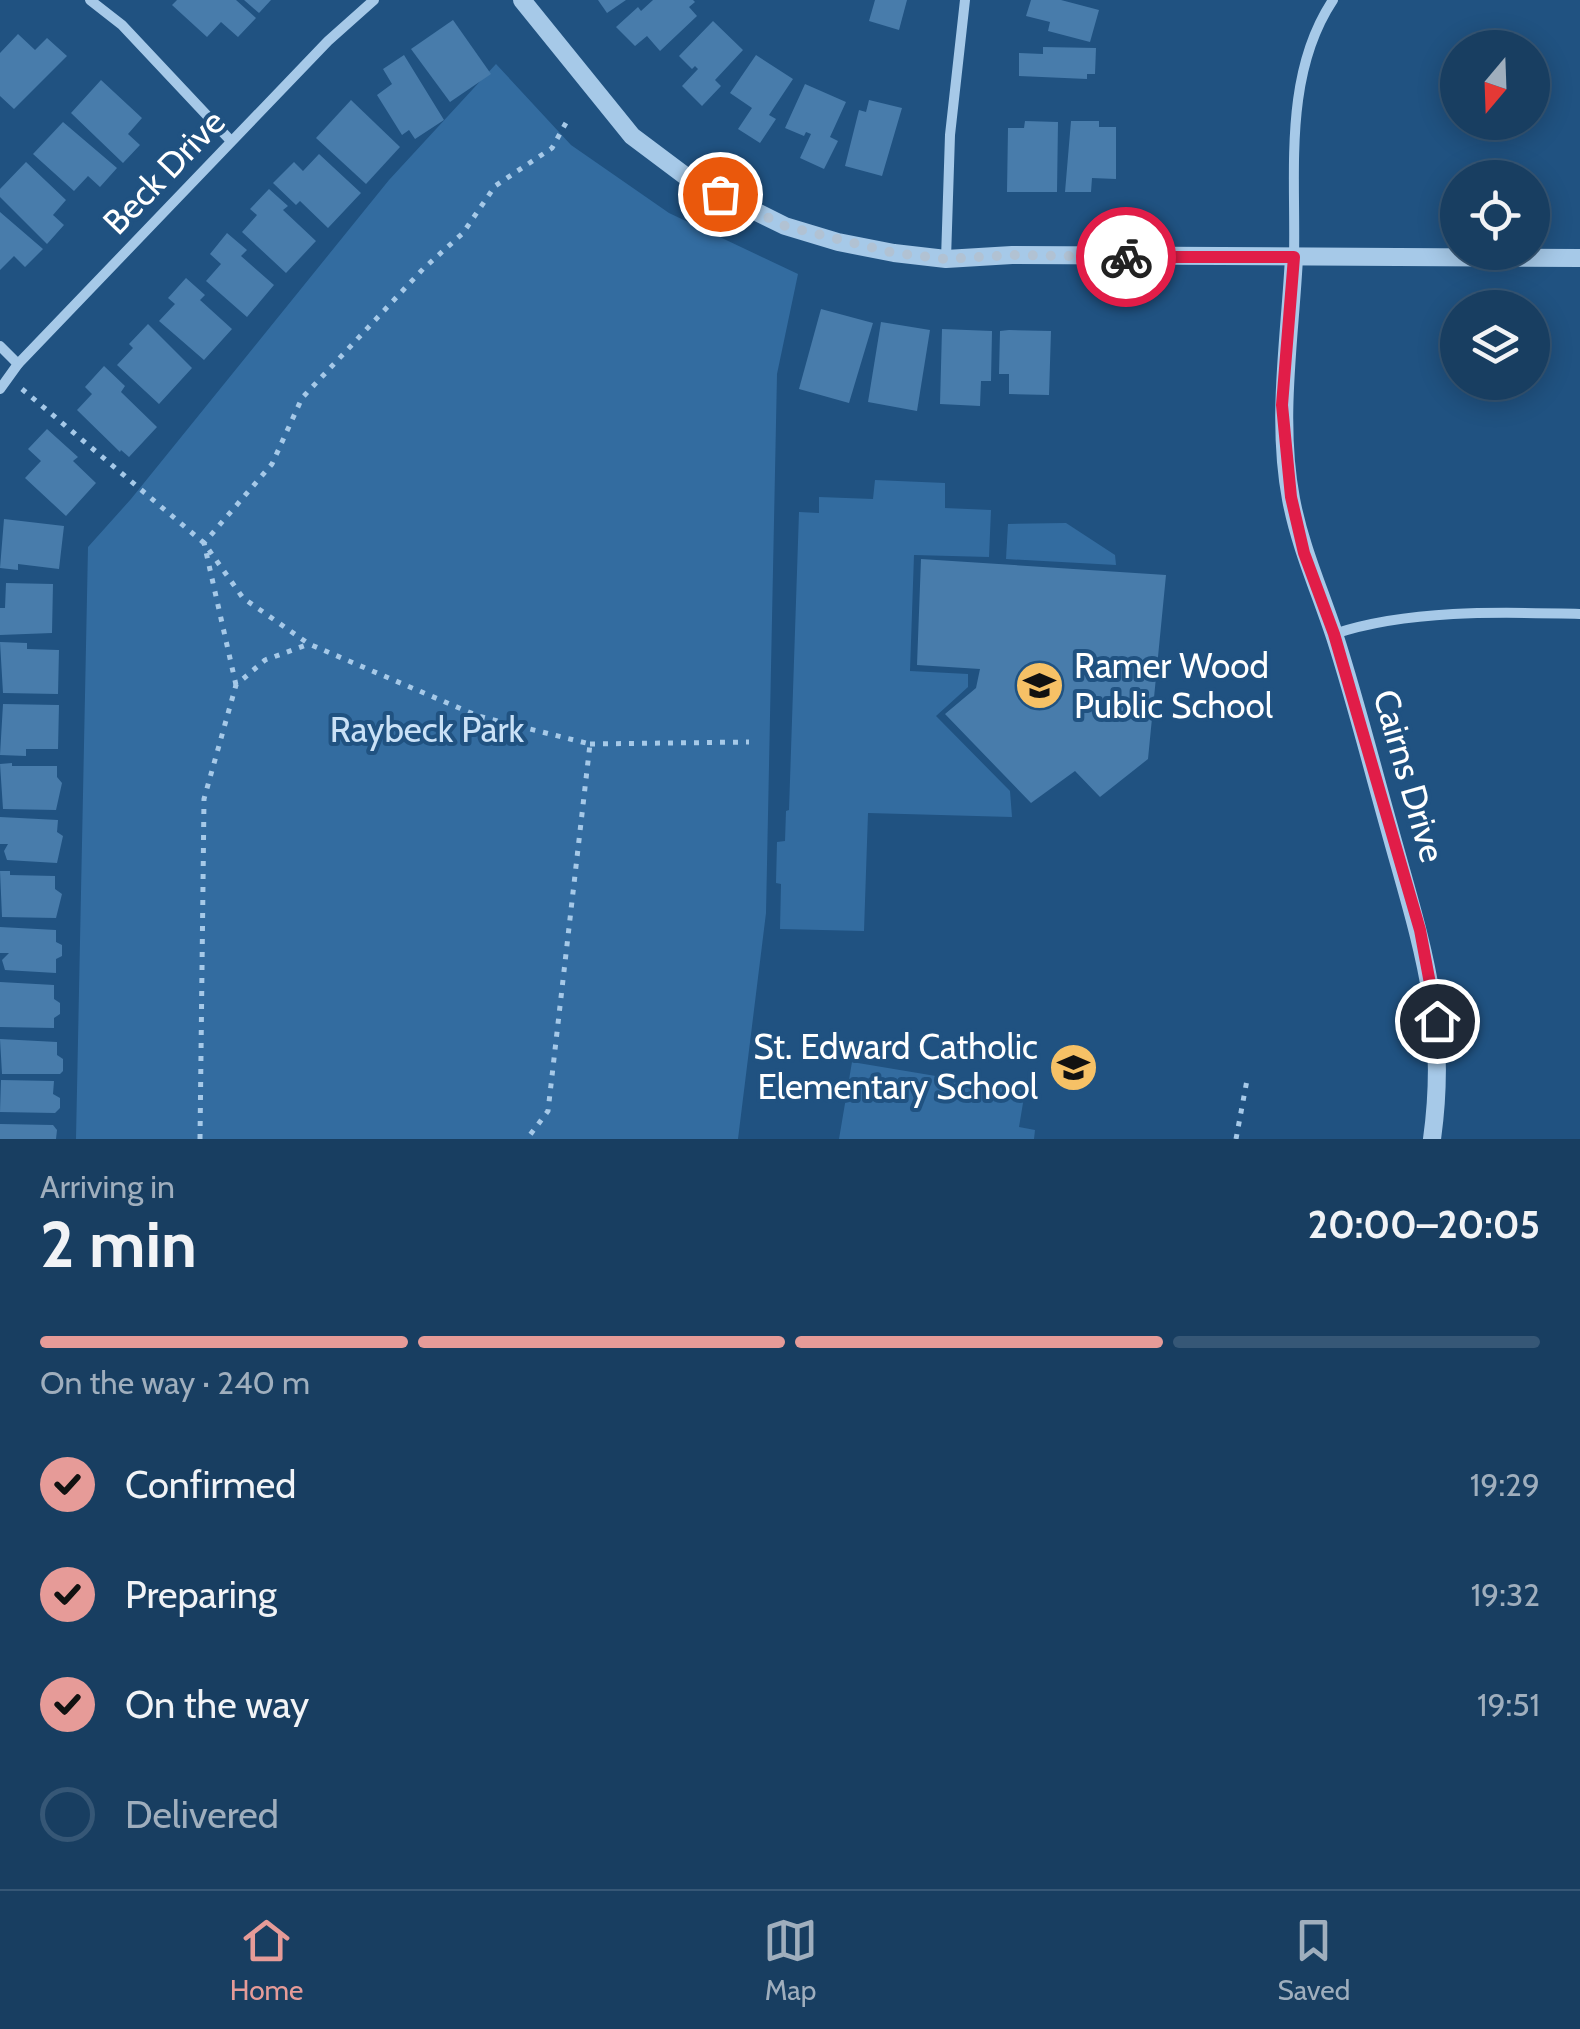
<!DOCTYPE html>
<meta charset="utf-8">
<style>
:root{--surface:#183e61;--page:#214567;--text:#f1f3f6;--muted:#9faebd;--line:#365776;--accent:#e69b98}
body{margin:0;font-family:Cabin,sans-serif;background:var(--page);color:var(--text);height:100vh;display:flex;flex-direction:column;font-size:38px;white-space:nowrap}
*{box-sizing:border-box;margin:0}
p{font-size:32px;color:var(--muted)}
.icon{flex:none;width:55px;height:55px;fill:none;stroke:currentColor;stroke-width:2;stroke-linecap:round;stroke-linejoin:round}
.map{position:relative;height:1139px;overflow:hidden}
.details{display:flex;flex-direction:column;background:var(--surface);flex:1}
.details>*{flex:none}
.needle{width:65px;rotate:199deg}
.buttons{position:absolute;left:1440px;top:30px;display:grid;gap:20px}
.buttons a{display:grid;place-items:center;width:110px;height:110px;border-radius:50%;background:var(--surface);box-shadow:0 5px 25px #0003,0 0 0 2px var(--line);font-size:50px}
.pin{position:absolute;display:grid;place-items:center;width:85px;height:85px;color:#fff;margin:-42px;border:5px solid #fff;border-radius:50%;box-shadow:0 2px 10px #0007}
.courier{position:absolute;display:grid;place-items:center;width:100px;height:100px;margin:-50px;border:8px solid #e11d48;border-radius:50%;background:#fff;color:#222;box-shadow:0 2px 12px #0007}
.summary em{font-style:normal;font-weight:700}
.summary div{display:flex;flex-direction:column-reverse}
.summary{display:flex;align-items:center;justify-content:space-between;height:170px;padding:0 40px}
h1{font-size:65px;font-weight:700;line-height:75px}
.bar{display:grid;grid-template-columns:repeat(4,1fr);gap:15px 10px;align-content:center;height:120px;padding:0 40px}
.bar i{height:12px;border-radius:8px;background:var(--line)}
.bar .active{background:var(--accent)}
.bar p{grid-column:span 4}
ol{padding:0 40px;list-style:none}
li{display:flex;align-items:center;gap:30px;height:110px}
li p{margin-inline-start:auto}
li .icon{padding:10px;border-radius:50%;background:var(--accent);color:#111;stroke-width:4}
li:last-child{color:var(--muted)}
li i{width:55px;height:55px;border:5px solid var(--line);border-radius:50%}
.tabs{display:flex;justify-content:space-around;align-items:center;height:140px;border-top:2px solid var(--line);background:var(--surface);font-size:28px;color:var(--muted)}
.tabs a{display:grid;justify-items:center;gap:5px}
.tabs .active{color:var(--accent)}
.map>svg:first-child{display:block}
.green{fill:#336ca0}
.building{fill:#487cab}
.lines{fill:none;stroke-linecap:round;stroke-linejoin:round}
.path{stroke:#a6c9e8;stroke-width:5;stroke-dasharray:5 8;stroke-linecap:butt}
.minor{stroke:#a6c9e8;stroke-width:10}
.tertiary{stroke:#a6c9e8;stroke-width:18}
.done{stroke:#b1c2d3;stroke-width:10;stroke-dasharray:0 18}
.route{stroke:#e11d48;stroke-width:12}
.labels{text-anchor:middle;stroke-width:8;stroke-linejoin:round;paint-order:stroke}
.street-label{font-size:35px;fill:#fff;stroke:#205281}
.poi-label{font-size:35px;fill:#fff;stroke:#205281;text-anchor:start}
.park-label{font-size:35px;fill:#cae1f6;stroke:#205281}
</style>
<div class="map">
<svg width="1580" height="1139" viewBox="0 0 1580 1139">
<rect width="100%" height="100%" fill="#205281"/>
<g class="green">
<polygon points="496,64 571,145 669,213 798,274 777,374 766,913 738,1139 76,1139 88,547 131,499 389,180"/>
<polygon points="875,480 945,483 945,508 991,510 989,557 914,555 910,671 968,674 968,687 936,716 1010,791 1012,817 868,813 864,931 780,929 781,884 776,883 777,842 785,841 786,811 789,810 799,512 819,513 819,497 873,499"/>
<polygon points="1066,523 1115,555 1116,565 1006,559 1008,524"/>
<polygon points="852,1062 1025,1091 1019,1127 1035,1130 1034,1139 839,1139"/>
</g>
<g class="building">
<polygon points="177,0 236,0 256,18 238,37 221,22 207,37 172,5"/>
<polygon points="244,0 271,0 259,13"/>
<polygon points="598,0 626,0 607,13"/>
<polygon points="653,0 693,0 695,2 689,7 697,16 660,51 647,36 635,46 616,27 638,7 641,11"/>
<polygon points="875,0 907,0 899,30 869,21"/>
<polygon points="1031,0 1061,0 1099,10 1090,42 1048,31 1050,22 1026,16"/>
<polygon points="453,20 491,74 450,102 411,49"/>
<polygon points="713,21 743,50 715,80 721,86 702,106 682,86 698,69 695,66 692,69 679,56"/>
<polygon points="18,34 35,50 47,38 67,56 14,109 0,96 0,53"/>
<polygon points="1043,47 1096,48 1095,74 1087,74 1087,79 1019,76 1019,53 1043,54"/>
<polygon points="404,55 444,120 415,139 409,130 402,135 377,95 392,84 383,69"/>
<polygon points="756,55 793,79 769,115 776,119 760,143 738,129 752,108 730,93"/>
<polygon points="101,80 142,118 128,134 140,145 123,163 71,113"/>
<polygon points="805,84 846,102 830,137 838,141 824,169 800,158 811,134 806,132 804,136 785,128"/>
<polygon points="351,100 400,147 366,184 316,138"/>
<polygon points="869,100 902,108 882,176 845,166 859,110 866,112"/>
<polygon points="1025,121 1058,122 1057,192 1007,192 1008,128 1024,128"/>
<polygon points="1071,121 1099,121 1099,127 1116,127 1116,179 1092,178 1091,192 1065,192"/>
<polygon points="63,122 117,168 100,187 88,176 74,191 33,154"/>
<polygon points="319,154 361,193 328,228 300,201 296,205 273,183 294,162 303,171"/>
<polygon points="26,162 66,200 53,215 64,225 47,244 0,197 0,189"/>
<polygon points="269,189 288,206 283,210 316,241 286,273 242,232 257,215 250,209"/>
<polygon points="0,212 43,249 25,267 14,256 0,270"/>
<polygon points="227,233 247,250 241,256 274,285 247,317 206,281 221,264 210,254"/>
<polygon points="186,278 205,295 200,300 232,329 204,360 159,321 175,304 168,298"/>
<polygon points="821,309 873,323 849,403 799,389"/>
<polygon points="881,322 930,330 917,411 868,402"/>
<polygon points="148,324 192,368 159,404 117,365 133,348 129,344"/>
<polygon points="942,329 992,331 991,381 981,381 980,406 940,404"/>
<polygon points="1009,330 1051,331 1049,395 1009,394 1009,374 999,374 1000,331"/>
<polygon points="104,366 125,386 121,392 157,427 129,457 121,450 120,452 77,410 92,394 85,387"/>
<polygon points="47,429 78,457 73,461 96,483 66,516 25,478 41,461 28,449"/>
<polygon points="4,519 64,526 59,569 18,564 18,570 0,568"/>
<polygon points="921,559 1166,575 1148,759 1100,797 1075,771 1031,803 945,714 976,688 980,669 917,665"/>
<polygon points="6,583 53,584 52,633 0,635 0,608 5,608"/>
<polygon points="0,642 27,643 27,649 59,650 58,694 3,693"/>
<polygon points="3,704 59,705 58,749 26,749 26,756 0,755"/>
<polygon points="12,763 12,766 57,766 57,777 62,783 56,810 3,809 0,764"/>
<polygon points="0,817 58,820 57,832 63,836 57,863 7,860 4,851 8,844 0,844"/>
<polygon points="0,871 10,871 10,875 55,876 55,889 62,894 56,918 2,917"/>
<polygon points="0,927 56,930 56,942 62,945 62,956 56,959 56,973 5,970 2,960 9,953 0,953"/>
<polygon points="0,982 54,985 54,999 60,1003 60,1014 54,1018 54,1028 0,1027"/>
<polygon points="0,1039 57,1042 57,1055 63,1059 63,1071 60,1074 2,1074"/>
<polygon points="1,1080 54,1081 53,1094 60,1098 60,1108 55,1113 0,1112"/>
<polygon points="0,1124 53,1125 57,1130 56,1139 0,1139"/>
</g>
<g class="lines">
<g class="path">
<polyline points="22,389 204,543 243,598 309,644 478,716 590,744 548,1111 527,1139"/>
<polyline points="236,685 204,543 272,464 302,398 423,269 463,233 495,186 552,148 567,121"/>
<polyline points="590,744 749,742"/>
<polyline points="200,1139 204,799 236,685 265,660 309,644"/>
<polyline points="1236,1139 1247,1080"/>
</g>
<g class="minor">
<polyline points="90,0 122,25 231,141"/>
<path d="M1294,257C1296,172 1283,75 1333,0"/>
<polyline points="946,259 950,135 965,0"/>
<polyline points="0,346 18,364"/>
<polyline points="0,389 18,364 328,41 374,0"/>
<path d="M1334,634C1409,609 1502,612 1580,614"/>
</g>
<g class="tertiary">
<polyline points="522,0 632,136 688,178 785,226 838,242 894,253 946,259 1012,255 1580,258"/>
<path d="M1294,257C1290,338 1276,419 1291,499C1300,547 1320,591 1335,637C1355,699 1371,763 1389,827C1420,940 1449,1018 1432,1139"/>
</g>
</g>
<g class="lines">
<polyline class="done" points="720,194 785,226 894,253 946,259 1012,255 1126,257"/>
<polyline class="route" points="1126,257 1294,257 1282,405 1291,497 1304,553 1334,634 1420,930 1437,1021"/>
</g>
<defs>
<symbol id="school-disc" viewBox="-11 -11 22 22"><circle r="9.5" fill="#f6c166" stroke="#205281"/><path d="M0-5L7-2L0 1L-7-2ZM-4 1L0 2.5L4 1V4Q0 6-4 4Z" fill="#111"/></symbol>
</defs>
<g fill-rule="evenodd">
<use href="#school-disc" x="1012" y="658" width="55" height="55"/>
<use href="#school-disc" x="1046" y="1040" width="55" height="55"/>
</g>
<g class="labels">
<g class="street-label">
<text transform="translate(164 172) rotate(-46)" y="12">Beck Drive</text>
<text transform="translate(1409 776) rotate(74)" y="12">Cairns Drive</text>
</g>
<g class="poi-label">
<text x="1074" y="678">Ramer Wood<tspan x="1074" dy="40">Public School</tspan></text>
<text x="1038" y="1059" text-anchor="end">St. Edward Catholic<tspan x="1038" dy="40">Elementary School</tspan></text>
</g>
<g class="park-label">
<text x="427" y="742">Raybeck Park</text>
</g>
</g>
</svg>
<div class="buttons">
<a><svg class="needle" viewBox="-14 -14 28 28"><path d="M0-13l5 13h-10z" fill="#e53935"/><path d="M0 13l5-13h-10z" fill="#9faebd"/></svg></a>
<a><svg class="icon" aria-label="locate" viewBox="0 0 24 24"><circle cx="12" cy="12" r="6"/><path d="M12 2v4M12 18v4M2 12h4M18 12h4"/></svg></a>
<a><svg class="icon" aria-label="layers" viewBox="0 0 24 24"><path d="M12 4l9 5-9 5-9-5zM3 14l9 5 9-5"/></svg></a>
</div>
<div class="pin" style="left:720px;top:194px;background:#ea580c"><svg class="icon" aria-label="bag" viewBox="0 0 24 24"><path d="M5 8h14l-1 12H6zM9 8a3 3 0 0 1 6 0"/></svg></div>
<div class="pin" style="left:1437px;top:1021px;background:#1f2937"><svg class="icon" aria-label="home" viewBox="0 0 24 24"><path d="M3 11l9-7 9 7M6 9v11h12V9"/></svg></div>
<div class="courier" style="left:1126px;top:257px"><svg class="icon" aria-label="bike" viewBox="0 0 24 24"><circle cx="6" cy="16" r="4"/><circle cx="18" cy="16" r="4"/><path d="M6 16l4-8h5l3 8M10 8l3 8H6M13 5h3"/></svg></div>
</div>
<section class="details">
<div class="summary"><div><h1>2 min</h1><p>Arriving in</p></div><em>20:00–20:05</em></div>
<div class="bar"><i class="active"></i><i class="active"></i><i class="active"></i><i></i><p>On the way · 240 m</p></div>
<ol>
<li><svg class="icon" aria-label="check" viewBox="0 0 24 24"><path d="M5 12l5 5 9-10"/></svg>Confirmed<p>19:29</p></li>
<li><svg class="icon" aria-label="check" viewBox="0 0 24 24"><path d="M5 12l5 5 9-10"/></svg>Preparing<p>19:32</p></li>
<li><svg class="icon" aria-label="check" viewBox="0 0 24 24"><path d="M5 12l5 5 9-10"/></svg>On the way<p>19:51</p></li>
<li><i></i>Delivered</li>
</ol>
</section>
<nav class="tabs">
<a class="active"><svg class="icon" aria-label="home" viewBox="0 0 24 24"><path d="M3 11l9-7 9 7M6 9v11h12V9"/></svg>Home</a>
<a><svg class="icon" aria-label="map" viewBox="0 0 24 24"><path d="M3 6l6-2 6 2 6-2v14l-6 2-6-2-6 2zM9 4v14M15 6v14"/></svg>Map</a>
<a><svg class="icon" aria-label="saved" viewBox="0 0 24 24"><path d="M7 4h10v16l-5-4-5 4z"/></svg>Saved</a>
</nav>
